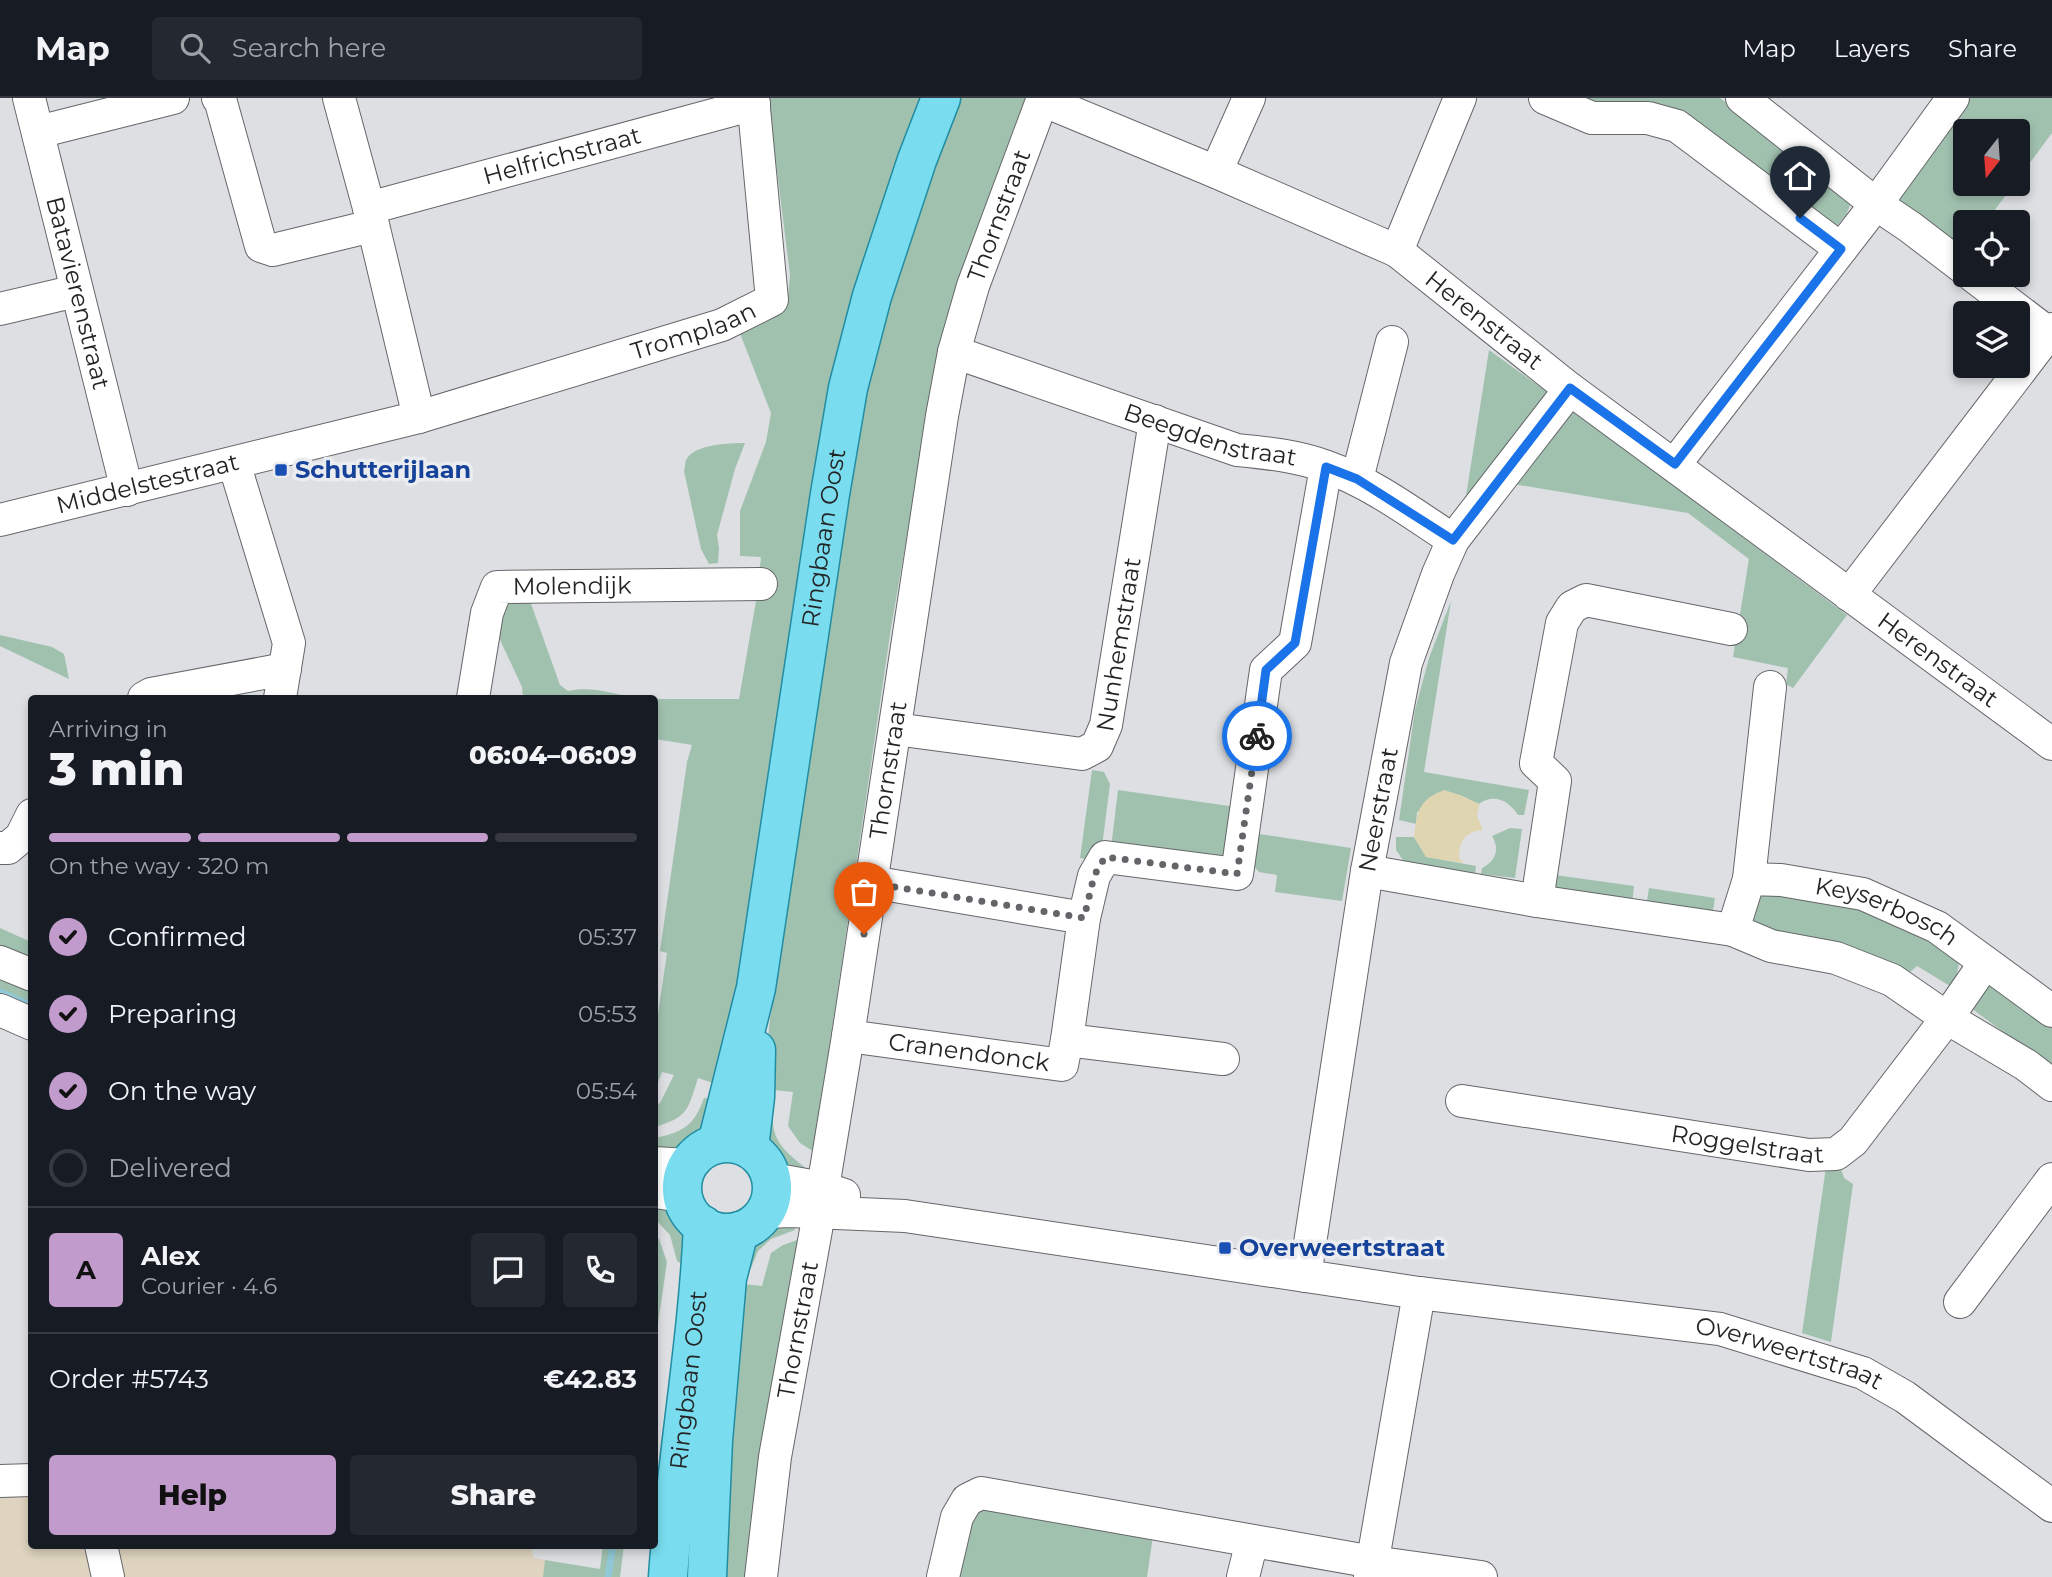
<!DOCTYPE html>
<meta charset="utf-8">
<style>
:root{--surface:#171b24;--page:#242831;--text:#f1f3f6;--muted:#9ea1a6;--line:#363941;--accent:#c29bcd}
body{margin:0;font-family:Montserrat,sans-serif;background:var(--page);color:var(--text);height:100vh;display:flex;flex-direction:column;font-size:26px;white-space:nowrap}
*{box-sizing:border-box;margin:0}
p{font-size:23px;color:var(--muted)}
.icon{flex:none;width:38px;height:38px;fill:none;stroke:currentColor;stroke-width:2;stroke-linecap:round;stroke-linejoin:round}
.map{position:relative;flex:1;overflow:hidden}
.drawer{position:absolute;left:28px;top:597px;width:630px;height:854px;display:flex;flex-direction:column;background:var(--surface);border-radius:7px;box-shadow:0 4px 10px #0003}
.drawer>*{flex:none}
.needle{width:46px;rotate:197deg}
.controls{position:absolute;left:1953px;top:21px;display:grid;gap:14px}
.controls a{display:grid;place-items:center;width:77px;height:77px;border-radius:7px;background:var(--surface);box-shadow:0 4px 10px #0003;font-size:35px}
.pin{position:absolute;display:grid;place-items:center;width:60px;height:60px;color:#fff;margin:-72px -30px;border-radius:50% 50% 50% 0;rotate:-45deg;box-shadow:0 0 7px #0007}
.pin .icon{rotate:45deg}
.courier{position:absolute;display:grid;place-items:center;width:70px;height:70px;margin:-35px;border:5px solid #1a73e8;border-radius:50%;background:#fff;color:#222;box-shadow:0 2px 9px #0007}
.head em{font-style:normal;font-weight:800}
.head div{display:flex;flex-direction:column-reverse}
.head{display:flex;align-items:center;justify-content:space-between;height:119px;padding:0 21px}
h1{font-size:46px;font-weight:800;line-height:52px}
.bar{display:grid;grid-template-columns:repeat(4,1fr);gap:10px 7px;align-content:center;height:84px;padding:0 21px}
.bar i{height:9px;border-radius:5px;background:var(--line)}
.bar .active{background:var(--accent)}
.bar p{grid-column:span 4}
.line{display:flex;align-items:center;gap:18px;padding:0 21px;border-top:2px solid var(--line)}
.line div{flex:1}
.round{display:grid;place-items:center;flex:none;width:74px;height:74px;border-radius:7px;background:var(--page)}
ol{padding:0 21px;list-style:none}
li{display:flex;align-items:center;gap:21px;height:77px}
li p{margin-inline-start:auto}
li .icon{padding:7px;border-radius:50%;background:var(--accent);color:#111;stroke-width:4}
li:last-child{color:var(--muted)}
li i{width:38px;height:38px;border:4px solid var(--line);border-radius:50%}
.action{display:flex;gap:14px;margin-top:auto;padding:14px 21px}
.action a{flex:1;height:80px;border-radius:7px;background:var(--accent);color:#111;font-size:28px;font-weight:800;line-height:80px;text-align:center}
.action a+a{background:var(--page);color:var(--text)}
header{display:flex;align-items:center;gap:42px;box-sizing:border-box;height:98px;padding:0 35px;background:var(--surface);border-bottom:2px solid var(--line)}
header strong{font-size:33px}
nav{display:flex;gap:38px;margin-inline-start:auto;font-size:24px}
.search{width:490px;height:63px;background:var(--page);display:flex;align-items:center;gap:18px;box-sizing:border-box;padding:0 24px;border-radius:7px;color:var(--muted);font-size:26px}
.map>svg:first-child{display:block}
.industrial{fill:#ded4bf}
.green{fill:#a1c1af}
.sand{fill:#dfd5b1}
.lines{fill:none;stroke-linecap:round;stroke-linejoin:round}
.stream{stroke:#90c8d6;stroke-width:7}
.minor-casing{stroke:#66676a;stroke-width:34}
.major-casing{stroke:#218da2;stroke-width:41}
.minor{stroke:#fff;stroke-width:32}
.major{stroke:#79ddef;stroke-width:38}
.done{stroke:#646568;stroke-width:7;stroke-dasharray:0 12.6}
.route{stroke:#1a73e8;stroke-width:9}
.transit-dot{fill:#1a4fb4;stroke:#eaecf0;stroke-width:2.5}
.labels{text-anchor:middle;stroke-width:7;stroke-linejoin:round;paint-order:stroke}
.street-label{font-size:24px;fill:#232425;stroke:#eaecf0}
.transit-label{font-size:24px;font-weight:bold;fill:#164399;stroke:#eaecf0;text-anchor:start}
</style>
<header>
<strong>Map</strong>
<div class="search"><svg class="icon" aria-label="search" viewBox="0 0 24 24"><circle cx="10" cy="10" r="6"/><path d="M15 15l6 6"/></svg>Search here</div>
<nav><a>Map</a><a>Layers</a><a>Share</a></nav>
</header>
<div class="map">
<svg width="2052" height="1479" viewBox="0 0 2052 1479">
<rect width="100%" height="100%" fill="#dddfe3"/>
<polygon class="industrial" points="0,1373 31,1373 32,1447 530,1447 534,1460 545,1462 545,1479 0,1479"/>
<g class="green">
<path d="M768,0H925L722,988L698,980C688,1012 688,1019 655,1029V1007L660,1005L674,977L662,974L655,992V936L667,855L660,853L687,664L692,647L655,641V601H739L756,503L761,459L740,458V413L766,344L771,315L739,233L787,210L790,177Z"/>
<polygon points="954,0 1034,0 983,116 951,218 928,316 891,530 814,1054 800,1045 788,1028 793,994 763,991 781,808 852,342 891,180"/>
<polygon points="1566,0 1720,0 1853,100 1846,117 1834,131 1687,25 1587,9"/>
<polygon points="1961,0 2052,0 2052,35 2018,81 2018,33 1965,33 1965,86 2014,86 1986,124 1965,124 1965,153 1889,97"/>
<polygon points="1489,252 1550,296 1463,417"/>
<polygon points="1568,309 1847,517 1793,590 1786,586 1788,570 1733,559 1749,461 1688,415 1513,386"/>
<path d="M745,345L735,371L717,437L719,450L718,465L709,466L701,451L684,373C685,371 685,364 686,362C694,346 730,345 745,345Z"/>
<path d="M502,500L530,503L560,587L568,593C590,588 612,595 634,600H523L522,589L496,533Z"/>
<path d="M1451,503L1424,674L1529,692L1524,717H1518C1509,703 1494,695 1479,706L1460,697L1417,714L1416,726L1399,722L1415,612L1429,560Z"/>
<polygon points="0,537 52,549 64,556 69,581 0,548"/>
<polygon points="1092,672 1104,674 1110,686 1102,749 1089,761 1080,760"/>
<polygon points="1118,692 1236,709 1230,754 1210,766 1111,750"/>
<path d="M1510,730L1522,731L1515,780L1481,776L1482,770C1496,763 1500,751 1492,738Z"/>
<polygon points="1253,735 1351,750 1342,803 1275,794 1277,777 1259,774 1248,762"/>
<polygon points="1396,739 1414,739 1427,759 1476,768 1475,777 1405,765 1396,752"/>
<polygon points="1555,777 1634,788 1632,807 1552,796"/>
<polygon points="1649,790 1715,800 1712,819 1646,809"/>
<polygon points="1762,793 1881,815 1918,831 1959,864 1957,876 1950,888 1917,868 1909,875 1780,843 1752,824 1755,798"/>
<polygon points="0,830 31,844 31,867 0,853"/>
<polygon points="0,878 31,892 31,917 0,904"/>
<polygon points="1989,884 2052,929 2052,970 1971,910"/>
<path d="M704,1000L719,1001L701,1040L679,1053L655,1055V1040C683,1034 694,1028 704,1000Z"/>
<path d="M769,1010C774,1017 772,1023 774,1032C778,1050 795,1061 808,1072L781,1069L764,1045Z"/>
<polygon points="1839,1065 1844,1080 1853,1086 1831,1244 1802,1235 1826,1069"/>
<polygon points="654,1101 676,1110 690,1135 683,1167 677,1163 670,1137 655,1121"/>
<polygon points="795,1127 795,1132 771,1141 758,1153 749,1175 741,1178 752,1137 765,1128"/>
<polygon points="655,1138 659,1141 667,1164 655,1246"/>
<polygon points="800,1141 753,1479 719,1479 733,1185 762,1188 771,1155 783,1147"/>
<polygon points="969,1408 1153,1438 1147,1479 957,1479"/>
<polygon points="603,1447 624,1447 620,1479 543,1479 545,1462 600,1471"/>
</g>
<path class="sand" d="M1444,692L1460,697L1479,706L1477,718L1483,732C1466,733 1459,743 1459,760L1464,765L1426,759L1414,739C1417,714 1418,702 1444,692Z"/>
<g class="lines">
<g class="stream">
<polyline points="0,894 32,908"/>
<polyline points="608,1479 613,1447"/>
</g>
<defs>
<g id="minor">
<path id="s1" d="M29,0L127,392"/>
<polyline points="218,0 220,1 261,148 273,152 372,128"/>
<polyline points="339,0 369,110 419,319"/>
<polyline points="1545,0 1592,20 1648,20 1677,28 1841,151"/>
<polyline points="1742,0 1876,106 1910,129 1965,171"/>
<path id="s2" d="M1042,2L1216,74L1397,153L1570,291L2052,646"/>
<polyline points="38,34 173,0"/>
<polyline points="1216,74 1249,0"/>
<path id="s3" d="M369,110L754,6"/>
<polyline points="1397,153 1460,0"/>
<polyline points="1972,177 2052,238"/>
<polyline points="0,211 76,193"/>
<path id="s4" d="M954,254L1237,352C1267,355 1298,358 1327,369C1372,385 1413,416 1453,442"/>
<polyline points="234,365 289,545 280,600"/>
<polyline points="1675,366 1876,106 1953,0"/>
<polyline points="1357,381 1392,244"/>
<path id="s5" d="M0,422L419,319L722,227L772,202L753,0"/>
<polyline points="1849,497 2052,231"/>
<polyline points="144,600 151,596 285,571"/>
<path id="s6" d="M473,600L487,515L497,489L761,486"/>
<path id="s7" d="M895,631L1082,656L1097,648L1106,627L1155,323"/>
<polyline points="0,750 8,750 21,739 32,717"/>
<path id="s8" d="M1367,773L1537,803L1733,832L1749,781L1781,782L1863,796L1937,829L2052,913"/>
<polyline points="1749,781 1770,589"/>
<polyline points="1537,803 1555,683 1536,665 1562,525 1572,509 1586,502 1731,531"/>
<polyline points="1084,820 1094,778 1105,759 1237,776 1266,572 1295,545 1326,369"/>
<polyline points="1733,832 1771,848 1836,860 1892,882 1947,920 2026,967 2052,987"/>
<polyline points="0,864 32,877"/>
<polyline points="0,912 32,926"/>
<path id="s9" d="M848,938L1062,967L1067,942L1084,820L871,784"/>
<polyline points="1067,942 1223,961"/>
<path id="s10" d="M1462,1003L1809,1057L1836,1056L1853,1043L1947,920L1985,865"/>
<polyline points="654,1065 688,1067"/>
<polyline points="772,1081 823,1090 844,1097"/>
<polyline points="654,1094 683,1098"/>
<path id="s11" d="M765,1114L791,1113L905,1118L1419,1195L1720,1231L1863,1275L1905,1299L2052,1408"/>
<path id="s12" d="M1305,1178L1367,773L1406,565L1438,476L1453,442L1570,291"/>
<polyline points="1960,1204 2052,1081"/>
<polyline points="0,1383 32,1382"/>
<polyline points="101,1447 108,1479"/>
<path id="s13" d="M761,1479L775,1359L816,1132L848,938L942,318L954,254L973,188L1043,0"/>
<polyline points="943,1479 957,1419 967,1402 981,1395 1373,1464 1481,1479"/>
<polyline points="1243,1479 1252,1443"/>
<polyline points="1370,1479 1419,1195"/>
</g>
<g id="major">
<circle cx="727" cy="1090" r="45"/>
<path id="s14" d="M717,1046L756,890L830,396L848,290L872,198L917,62L941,0"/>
<polyline points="749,1050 755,999 756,952"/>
<path id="s15" d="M668,1479C676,1361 698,1245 703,1127"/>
<polyline points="707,1479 713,1342 727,1180 739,1133"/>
</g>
</defs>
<use href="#minor" class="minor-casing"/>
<use href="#major" class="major-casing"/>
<use href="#minor" class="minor"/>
<use href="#major" class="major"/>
</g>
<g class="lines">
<polyline class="done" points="864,836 871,785 1084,820 1094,778 1105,759 1237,776 1257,638"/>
<polyline class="route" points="1257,638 1266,572 1295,545 1326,369 1357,381 1453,442 1570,290 1675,366 1841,151 1800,120"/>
</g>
<g class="transit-dot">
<rect x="274" y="365" width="14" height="14" rx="3.5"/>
<rect x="1218" y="1143" width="14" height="14" rx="3.5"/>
</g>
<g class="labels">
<g class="street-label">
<text dy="8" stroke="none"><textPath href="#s3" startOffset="200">Helfrichstraat</textPath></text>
<text dy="8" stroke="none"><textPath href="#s13" startOffset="1384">Thornstraat</textPath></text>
<text dy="8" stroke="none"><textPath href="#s1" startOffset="201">Batavierenstraat</textPath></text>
<text dy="8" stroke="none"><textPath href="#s2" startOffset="497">Herenstraat</textPath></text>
<text dy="8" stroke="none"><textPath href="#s5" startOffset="719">Tromplaan</textPath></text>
<text dy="8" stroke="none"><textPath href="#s4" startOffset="270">Beegdenstraat</textPath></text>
<text dy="8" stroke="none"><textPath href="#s5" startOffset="152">Middelstestraat</textPath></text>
<text dy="8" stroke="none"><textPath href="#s14" startOffset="616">Ringbaan Oost</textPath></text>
<text dy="8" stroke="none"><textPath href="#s6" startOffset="189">Molendijk</textPath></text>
<text dy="8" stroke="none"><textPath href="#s7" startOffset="310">Nunhemstraat</textPath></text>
<text dy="8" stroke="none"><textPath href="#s2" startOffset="1064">Herenstraat</textPath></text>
<text dy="8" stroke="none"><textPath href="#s13" startOffset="817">Thornstraat</textPath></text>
<text dy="8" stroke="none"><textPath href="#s12" startOffset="472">Neerstraat</textPath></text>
<text dy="8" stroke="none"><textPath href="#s8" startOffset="567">Keyserbosch</textPath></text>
<text dy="8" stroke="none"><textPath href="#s9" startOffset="122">Cranendonck</textPath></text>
<text dy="8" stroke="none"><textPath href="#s10" startOffset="289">Roggelstraat</textPath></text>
<text dy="8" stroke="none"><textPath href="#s13" startOffset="250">Thornstraat</textPath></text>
<text dy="8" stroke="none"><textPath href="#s11" startOffset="1036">Overweertstraat</textPath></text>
<text dy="8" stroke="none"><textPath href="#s15" startOffset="198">Ringbaan Oost</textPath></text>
</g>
<g class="transit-label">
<text x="295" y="380">Schutterijlaan</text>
<text x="1239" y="1158">Overweertstraat</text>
</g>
</g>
</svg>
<div class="controls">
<a><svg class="needle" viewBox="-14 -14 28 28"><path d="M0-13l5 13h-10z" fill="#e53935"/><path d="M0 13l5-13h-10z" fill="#9ea1a6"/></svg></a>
<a><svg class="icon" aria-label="locate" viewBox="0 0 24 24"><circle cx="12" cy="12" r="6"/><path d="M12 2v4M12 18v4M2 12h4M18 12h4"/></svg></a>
<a><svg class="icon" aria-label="layers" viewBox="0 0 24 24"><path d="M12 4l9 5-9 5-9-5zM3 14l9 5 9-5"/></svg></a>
</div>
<div class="pin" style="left:864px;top:836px;background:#ea580c"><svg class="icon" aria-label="bag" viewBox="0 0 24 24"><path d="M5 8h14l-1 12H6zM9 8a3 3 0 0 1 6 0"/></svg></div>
<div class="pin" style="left:1800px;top:120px;background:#1f2937"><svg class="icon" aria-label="home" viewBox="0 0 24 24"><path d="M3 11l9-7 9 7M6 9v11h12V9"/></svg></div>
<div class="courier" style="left:1257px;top:638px"><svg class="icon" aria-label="bike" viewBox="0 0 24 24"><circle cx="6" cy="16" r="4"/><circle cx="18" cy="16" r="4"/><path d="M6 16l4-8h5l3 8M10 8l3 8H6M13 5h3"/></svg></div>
<section class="drawer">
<div class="head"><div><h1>3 min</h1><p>Arriving in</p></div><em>06:04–06:09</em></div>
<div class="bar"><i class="active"></i><i class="active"></i><i class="active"></i><i></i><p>On the way · 320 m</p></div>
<ol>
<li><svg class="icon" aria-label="check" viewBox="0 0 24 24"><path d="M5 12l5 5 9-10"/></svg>Confirmed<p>05:37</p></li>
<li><svg class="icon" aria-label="check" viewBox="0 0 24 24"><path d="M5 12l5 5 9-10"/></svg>Preparing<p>05:53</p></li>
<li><svg class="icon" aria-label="check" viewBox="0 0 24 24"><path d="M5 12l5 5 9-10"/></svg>On the way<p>05:54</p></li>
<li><i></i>Delivered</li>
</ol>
<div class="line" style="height:126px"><b class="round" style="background:var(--accent);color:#111">A</b><div><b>Alex</b><p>Courier · 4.6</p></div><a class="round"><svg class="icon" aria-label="chat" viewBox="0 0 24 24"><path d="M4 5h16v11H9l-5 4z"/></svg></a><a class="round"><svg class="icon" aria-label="phone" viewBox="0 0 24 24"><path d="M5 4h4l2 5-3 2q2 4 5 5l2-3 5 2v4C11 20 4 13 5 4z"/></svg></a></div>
<div class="line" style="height:91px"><div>Order #5743</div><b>€42.83</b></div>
<div class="action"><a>Help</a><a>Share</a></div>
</section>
</div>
